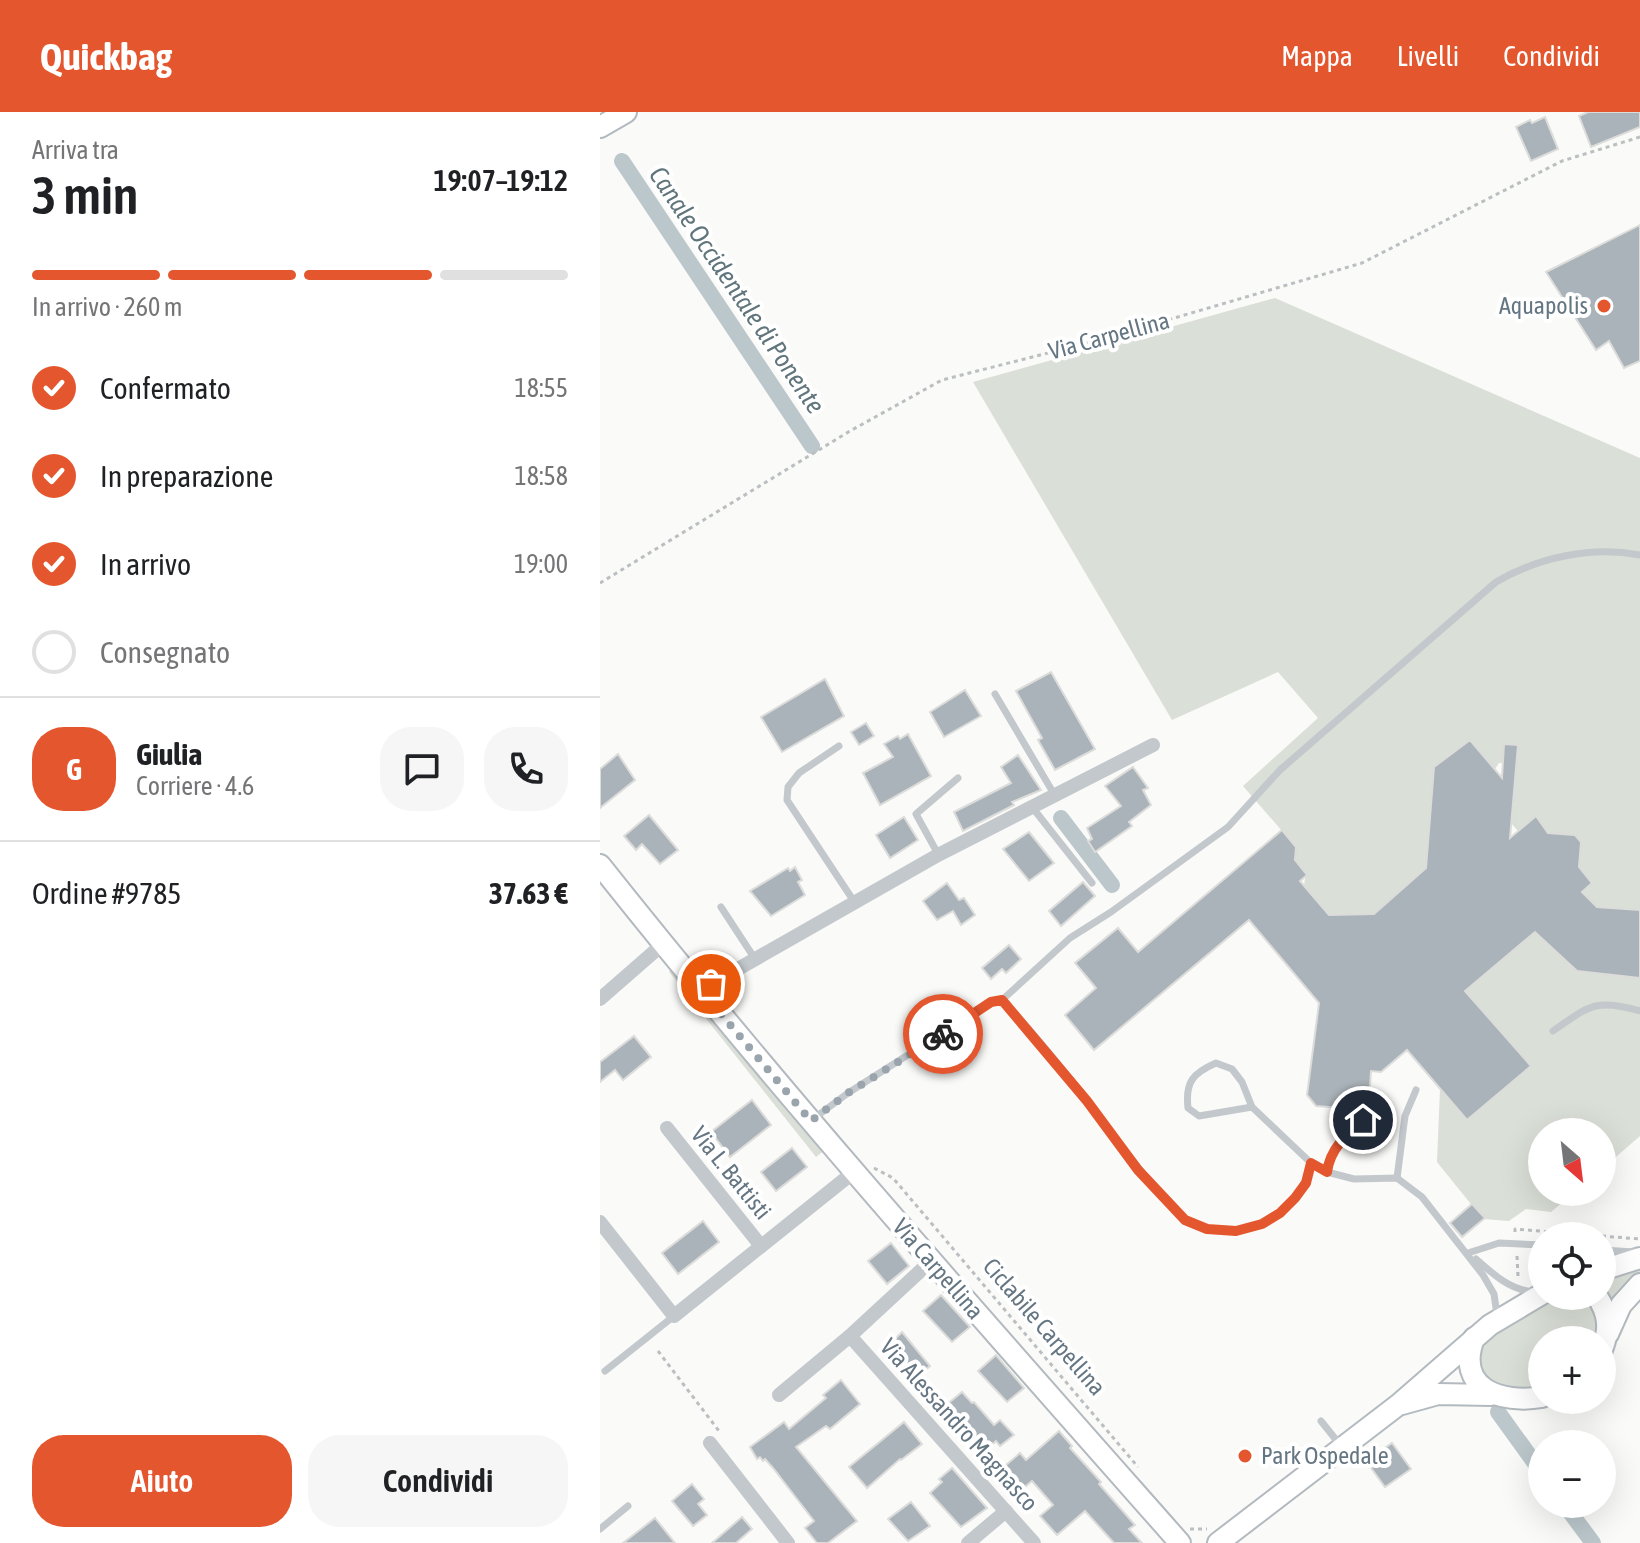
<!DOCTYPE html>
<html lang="it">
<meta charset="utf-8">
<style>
:root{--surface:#fff;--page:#f6f6f6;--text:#202124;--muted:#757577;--line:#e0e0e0;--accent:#e4572e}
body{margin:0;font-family:"Asap Condensed",sans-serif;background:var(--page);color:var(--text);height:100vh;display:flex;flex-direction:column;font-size:30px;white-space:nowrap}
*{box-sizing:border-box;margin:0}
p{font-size:26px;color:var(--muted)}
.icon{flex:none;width:44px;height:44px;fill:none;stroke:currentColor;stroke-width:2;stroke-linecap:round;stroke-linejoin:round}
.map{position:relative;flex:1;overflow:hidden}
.details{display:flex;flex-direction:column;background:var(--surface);width:600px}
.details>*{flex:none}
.needle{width:52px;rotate:152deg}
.buttons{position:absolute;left:928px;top:1006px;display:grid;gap:16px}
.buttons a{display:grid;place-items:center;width:88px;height:88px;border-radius:50%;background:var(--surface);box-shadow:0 8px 32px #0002;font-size:40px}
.pin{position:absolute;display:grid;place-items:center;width:68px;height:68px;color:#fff;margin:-34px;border:4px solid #fff;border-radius:50%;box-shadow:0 2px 8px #0007}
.courier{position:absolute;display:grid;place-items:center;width:80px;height:80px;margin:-40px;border:6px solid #e4572e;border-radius:50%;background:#fff;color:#222;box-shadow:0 2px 10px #0007}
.overview em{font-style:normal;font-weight:600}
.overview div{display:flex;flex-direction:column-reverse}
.overview{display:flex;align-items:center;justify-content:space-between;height:136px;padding:0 32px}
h1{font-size:52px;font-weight:600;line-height:60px}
.bar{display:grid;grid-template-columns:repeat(4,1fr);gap:12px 8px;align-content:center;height:96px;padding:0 32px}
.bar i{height:10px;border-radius:6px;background:var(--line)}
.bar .selected{background:var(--accent)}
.bar p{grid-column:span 4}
.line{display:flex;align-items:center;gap:20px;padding:0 32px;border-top:2px solid var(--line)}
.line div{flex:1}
.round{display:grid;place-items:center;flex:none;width:84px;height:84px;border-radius:32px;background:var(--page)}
ol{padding:0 32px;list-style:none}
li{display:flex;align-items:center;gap:24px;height:88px}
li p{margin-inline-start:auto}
li .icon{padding:8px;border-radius:50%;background:var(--accent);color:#fff;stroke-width:4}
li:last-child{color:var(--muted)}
li i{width:44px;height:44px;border:4px solid var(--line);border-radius:50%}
.cta{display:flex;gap:16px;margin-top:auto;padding:16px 32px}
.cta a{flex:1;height:92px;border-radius:32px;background:var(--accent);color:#fff;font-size:32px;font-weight:600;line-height:92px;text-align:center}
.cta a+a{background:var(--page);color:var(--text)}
header{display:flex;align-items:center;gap:48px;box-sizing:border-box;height:112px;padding:0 40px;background:var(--accent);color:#fff}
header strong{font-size:38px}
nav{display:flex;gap:44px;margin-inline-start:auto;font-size:28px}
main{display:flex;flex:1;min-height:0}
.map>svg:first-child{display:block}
.green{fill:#dadfd7}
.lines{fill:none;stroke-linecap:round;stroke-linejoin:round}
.canal{stroke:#bbc7cb;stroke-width:16}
.building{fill:#aab3b9;stroke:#dcdcda;stroke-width:2}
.secondary-casing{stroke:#b3babf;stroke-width:24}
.path{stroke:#bbbfc2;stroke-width:3;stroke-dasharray:4 4;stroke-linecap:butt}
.lane{stroke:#c3c8cc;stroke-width:7}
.street{stroke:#c3c8cc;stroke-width:14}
.secondary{stroke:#fff;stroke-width:20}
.done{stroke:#99a4ac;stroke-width:8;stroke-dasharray:0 14.4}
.route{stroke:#e4572e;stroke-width:10}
.poi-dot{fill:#e4572e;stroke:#fff;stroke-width:3}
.labels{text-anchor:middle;stroke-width:8;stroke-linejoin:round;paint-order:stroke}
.poi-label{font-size:24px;fill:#657683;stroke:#fff;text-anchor:end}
.street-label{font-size:24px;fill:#657683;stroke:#fff}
.water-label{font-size:26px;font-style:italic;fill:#60757c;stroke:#fff}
</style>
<header>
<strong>Quickbag</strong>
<nav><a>Mappa</a><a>Livelli</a><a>Condividi</a></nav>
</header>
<main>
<section class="details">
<div class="overview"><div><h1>3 min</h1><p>Arriva tra</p></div><em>19:07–19:12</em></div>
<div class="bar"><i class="selected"></i><i class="selected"></i><i class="selected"></i><i></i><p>In arrivo · 260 m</p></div>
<ol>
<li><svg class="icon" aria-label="check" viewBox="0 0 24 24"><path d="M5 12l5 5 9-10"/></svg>Confermato<p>18:55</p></li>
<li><svg class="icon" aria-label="check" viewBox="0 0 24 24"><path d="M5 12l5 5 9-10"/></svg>In preparazione<p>18:58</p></li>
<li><svg class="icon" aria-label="check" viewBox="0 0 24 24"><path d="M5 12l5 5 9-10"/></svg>In arrivo<p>19:00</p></li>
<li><i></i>Consegnato</li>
</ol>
<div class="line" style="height:144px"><b class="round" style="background:var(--accent);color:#fff">G</b><div><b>Giulia</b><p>Corriere · 4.6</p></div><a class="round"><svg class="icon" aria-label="chat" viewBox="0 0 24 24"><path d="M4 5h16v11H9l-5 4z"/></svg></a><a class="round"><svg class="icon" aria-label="phone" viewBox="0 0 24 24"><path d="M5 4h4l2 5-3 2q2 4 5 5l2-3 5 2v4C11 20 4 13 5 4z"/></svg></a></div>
<div class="line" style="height:104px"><div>Ordine #9785</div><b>37.63 €</b></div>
<div class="cta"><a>Aiuto</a><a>Condividi</a></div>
</section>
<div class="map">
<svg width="1040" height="1431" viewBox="0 0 1040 1431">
<rect width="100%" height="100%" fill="#fafaf8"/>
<g class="green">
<polygon points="675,186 1040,346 1040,798 997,795 982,781 992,770 979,755 975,723 948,721 937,706 918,719 911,711 917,633 904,632 903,651 899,651 895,657 869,628 834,655 826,756 774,802 729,803 704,773 706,761 695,751 696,735 643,674 718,606 678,560 572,608 373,270"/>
<polygon points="935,820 977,859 1040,866 1040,1024 1002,1057 1002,1020 942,1020 942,1080 975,1080 951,1100 926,1097 909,1109 883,1107 837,1050 840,977 929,953 865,879"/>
<polygon points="71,857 226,1037 216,1045 69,860"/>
<polygon points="1040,1153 1040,1163 1013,1195 1002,1174 1002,1166"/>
<path d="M957,1184C965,1184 978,1182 985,1184C999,1189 998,1217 995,1228H942V1274L909,1276L887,1268C882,1259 876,1249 880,1238C886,1217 938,1194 957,1184Z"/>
</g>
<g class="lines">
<g class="canal">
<polyline points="22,49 212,334"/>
<polyline points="461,706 512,773"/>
<polyline points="898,1300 942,1361"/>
<polyline points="964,1392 993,1431"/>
</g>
</g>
<g class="building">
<polygon points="988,0 1040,0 1040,15 991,35 979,4"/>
<polygon points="945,5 958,37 931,49 916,15 930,8 932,11"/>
<polygon points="1040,113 1040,249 1024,256 1009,229 996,238 946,160"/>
<polygon points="451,560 495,637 455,658 438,628 442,626 416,579"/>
<polygon points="225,567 244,604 182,640 161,605"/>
<polygon points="365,578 381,604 344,625 330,600"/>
<polygon points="266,611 274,624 259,633 251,620"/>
<polygon points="308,622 331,664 280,693 263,661 293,645 284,632 298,624 300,627"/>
<polygon points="870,628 902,666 904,632 918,633 910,726 936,704 948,721 975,723 981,730 979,755 992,771 982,780 997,795 1040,798 1040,866 977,859 935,820 865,879 931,954 867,1008 807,938 781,960 771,959 769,989 759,997 716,994 707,983 719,891 649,808 494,938 465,903 496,876 475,851 518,816 538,840 682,718 696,735 695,748 707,763 700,769 729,803 774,802 826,756 834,655"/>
<polygon points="18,642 35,668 0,696 0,657"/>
<polygon points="418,643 441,678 412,690 414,693 363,719 354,700 411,671 401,655"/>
<polygon points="533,655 548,676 543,678 551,693 529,710 532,714 495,740 488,729 492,727 487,716 521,694 505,674"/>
<polygon points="49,703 78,738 60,752 42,732 36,738 24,724"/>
<polygon points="304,705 318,728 290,746 276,723"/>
<polygon points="429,720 454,751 429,769 403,737"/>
<polygon points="195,755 202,768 198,770 205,783 171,804 150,779 188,756 190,759"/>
<polygon points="483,770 495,784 461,814 449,799"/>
<polygon points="347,771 359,788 364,786 375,803 361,813 353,799 337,808 323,789"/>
<polygon points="409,833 421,847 406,861 402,857 391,867 382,856"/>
<polygon points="34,924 51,945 23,968 15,958 0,970 0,950"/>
<polygon points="152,988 171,1013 130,1045 111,1020"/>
<polygon points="192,1036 207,1055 176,1079 161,1060"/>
<polygon points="872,1092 885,1106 862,1125 850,1111"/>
<polygon points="103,1109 119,1130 78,1162 62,1141"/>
<polygon points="291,1131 309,1154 287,1172 268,1149"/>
<polygon points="341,1183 370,1215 352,1230 323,1199"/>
<polygon points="302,1220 330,1254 313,1268 286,1236"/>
<polygon points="396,1243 424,1276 407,1290 378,1259"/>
<polygon points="241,1268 260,1292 230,1317 226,1314 196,1335 257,1409 228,1431 217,1431 205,1416 214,1409 173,1356 165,1347 163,1349 160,1345 157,1347 150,1335 184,1310 189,1317 226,1286 223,1283"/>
<polygon points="362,1280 372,1291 374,1290 394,1313 400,1308 414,1323 400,1334 396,1329 382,1342 356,1316 361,1312 345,1294"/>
<polygon points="304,1310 322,1332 301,1348 300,1347 267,1376 249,1355"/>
<polygon points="459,1319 472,1334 470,1336 501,1370 499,1372 535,1413 529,1417 542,1431 514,1431 485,1399 457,1423 440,1404 453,1393 432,1369 419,1380 400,1358 420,1341 426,1348"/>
<polygon points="792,1331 811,1357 785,1375 766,1349"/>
<polygon points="352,1356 387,1396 361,1415 330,1381 342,1370 339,1367"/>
<polygon points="92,1372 104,1387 98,1392 107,1403 93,1414 72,1389"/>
<polygon points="311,1390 330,1414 308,1429 288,1407"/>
<polygon points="142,1405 152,1417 136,1431 112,1431"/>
<polygon points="55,1406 75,1431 23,1431"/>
</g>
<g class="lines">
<defs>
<g id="secondary">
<polyline points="0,15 26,0"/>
<path d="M0,753C185,986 383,1208 580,1431"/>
<polyline points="1002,1158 1040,1146"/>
<path d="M997,1184C1009,1203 1010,1217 1002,1238"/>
<polyline points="1008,1222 1021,1193 1040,1172"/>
<path d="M874,1226C855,1277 901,1292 942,1285"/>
<polyline points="802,1292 838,1282 891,1283"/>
<polyline points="618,1431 798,1293 890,1213 942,1182"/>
</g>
</defs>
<use href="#secondary" class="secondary-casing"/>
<g class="path">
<polyline points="0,471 250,319 342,268 499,228 762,151 962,49 1040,25"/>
<polyline points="274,1056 293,1066 538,1355"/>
<polyline points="915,1120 915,1117 1000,1124"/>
<polyline points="1002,1124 1040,1127"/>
<polyline points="917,1144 918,1164"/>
<polyline points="58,1239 119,1319"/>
<polyline points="590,1417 607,1417"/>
</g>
<g class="lane">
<polyline points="395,582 454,682"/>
<polyline points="239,634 199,661 188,675 187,688 255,791"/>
<polyline points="432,695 492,771"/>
<polyline points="338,742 316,702 358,666"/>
<polyline points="121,795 155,847"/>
<path d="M402,888L470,826L511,800L628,715L680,658L896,470C939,445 991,434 1040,443"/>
<path d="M953,919C989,894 995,886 1040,899"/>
<path d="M652,995L599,1004L588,996C585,970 593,961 616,951L632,957L642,970L652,995L711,1051L727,1060L754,1067L797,1066L822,1085L883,1163L894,1182L897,1203"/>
<path d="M213,1007L248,981L391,890L402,888C433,920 462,956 489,991C514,1024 537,1057 565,1087C572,1094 579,1104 587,1109C610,1123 646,1122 669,1108C691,1094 705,1077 711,1051"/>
<path d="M727,1060C730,1037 746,1023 763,1008"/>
<polyline points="797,1066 805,1004 816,978"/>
<polyline points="1002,1138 1034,1140"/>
<polyline points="868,1141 899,1131 942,1133"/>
<path d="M876,1147C894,1163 909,1177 933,1180"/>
<polyline points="5,1259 74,1204"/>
<polyline points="721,1309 741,1334"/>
<polyline points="0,1417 28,1394"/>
</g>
<g class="street">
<polyline points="101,878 338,743 553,633"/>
<polyline points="0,887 63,832"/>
<polyline points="67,1016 161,1134"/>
<polyline points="0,1110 74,1204 255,1059"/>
<polyline points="250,1224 434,1431"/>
<polyline points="179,1283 250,1224 330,1150"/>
<polyline points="110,1331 188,1431"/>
<polyline points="368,1431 406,1399"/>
</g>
<use href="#secondary" class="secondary"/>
</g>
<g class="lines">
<polyline class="done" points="111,872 101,878 211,1009 248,981 343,922"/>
<path class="route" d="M343,922L391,890L402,888L487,989L538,1058L585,1108L607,1117L636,1119L662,1112L680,1101L695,1086L706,1071L711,1051L727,1060C730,1037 746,1023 763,1008"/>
</g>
<g class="poi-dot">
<circle cx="1004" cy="194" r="8"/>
<circle cx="645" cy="1344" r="8"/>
</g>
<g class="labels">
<g class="poi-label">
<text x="988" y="202">Aquapolis</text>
<text x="661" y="1352" text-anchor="start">Park Ospedale</text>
</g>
<g class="street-label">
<text transform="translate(509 224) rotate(-15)" y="8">Via Carpellina</text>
<text transform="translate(131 1061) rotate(51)" y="8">Via L. Battisti</text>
<text transform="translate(338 1157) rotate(49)" y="8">Via Carpellina</text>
<text transform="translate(444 1215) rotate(49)" y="8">Ciclabile Carpellina</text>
<text transform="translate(359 1313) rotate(48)" y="8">Via Alessandro Magnasco</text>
</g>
<g class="water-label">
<text transform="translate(137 178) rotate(56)" y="9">Canale Occidentale di Ponente</text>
</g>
</g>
</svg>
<div class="buttons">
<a><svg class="needle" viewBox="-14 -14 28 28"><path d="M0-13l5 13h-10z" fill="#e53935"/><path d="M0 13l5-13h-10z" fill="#757577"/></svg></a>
<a><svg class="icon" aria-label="locate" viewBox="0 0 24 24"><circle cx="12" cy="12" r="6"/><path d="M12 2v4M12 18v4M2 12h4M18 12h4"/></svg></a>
<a>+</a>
<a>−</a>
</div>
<div class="pin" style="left:111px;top:872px;background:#ea580c"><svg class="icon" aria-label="bag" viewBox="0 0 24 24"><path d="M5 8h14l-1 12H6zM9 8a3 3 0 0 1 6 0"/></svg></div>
<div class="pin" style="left:763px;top:1008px;background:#1f2937"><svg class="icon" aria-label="home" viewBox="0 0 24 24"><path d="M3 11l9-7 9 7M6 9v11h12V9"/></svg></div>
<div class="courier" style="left:343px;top:922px"><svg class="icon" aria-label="bike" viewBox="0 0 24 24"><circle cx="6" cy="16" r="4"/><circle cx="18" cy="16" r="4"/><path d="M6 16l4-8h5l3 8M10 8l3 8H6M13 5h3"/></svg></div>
</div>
</main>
